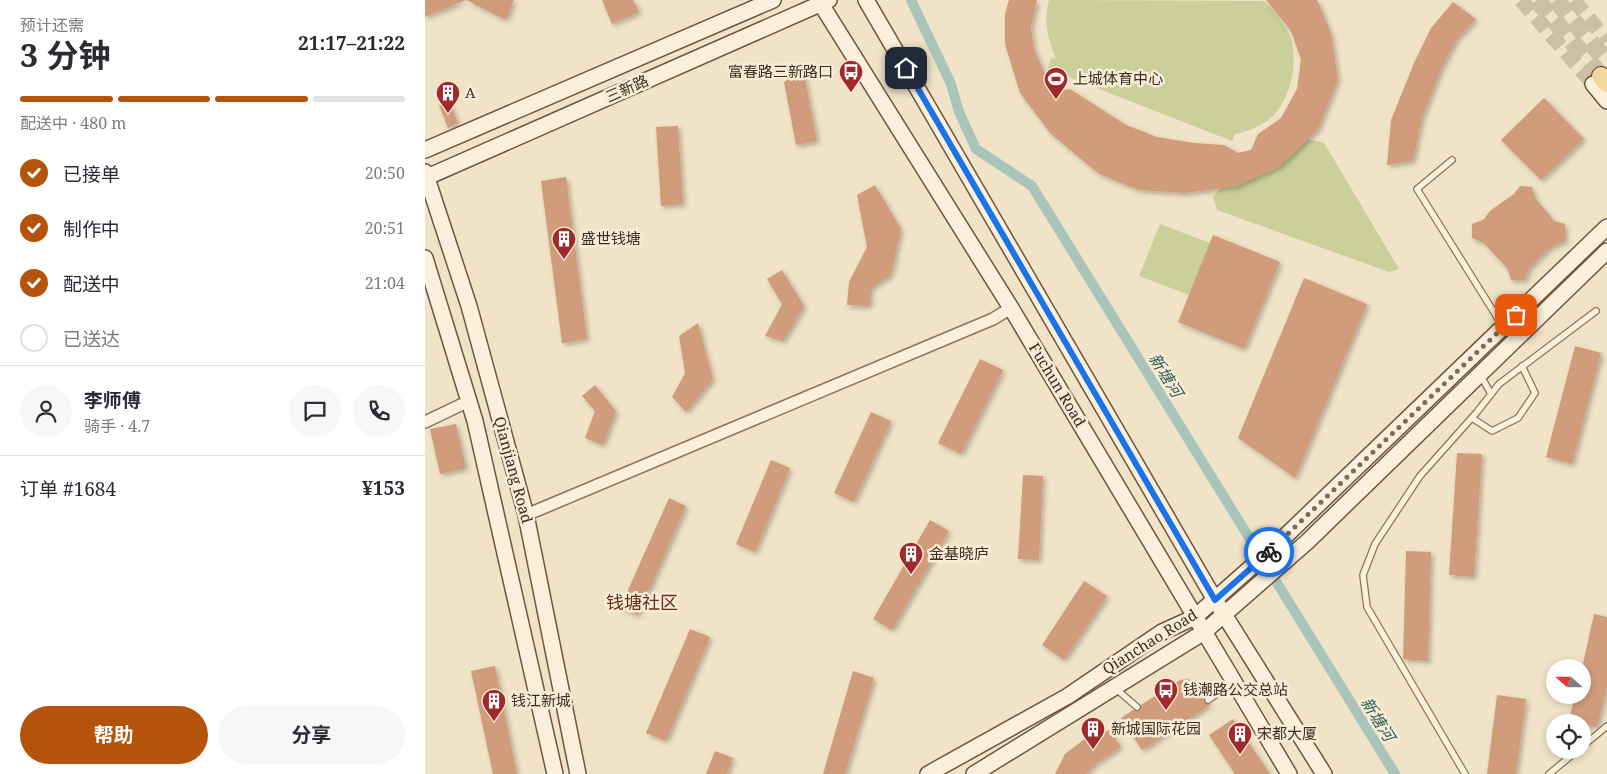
<!DOCTYPE html>
<html lang="zh">
<meta charset="utf-8">
<style>
:root{--surface:#fff;--page:#f7f7f7;--text:#2b2b33;--muted:#7c7c81;--line:#e1e1e2;--accent:#b45309}
body{margin:0;font-family:"Noto Serif","Noto Sans SC",serif;background:var(--page);color:var(--text);height:100vh;display:flex;flex-direction:column;font-size:19px;white-space:nowrap}
*{box-sizing:border-box;margin:0}
p{font-size:16px;color:var(--muted)}
.icon{flex:none;width:28px;height:28px;fill:none;stroke:currentColor;stroke-width:2;stroke-linecap:round;stroke-linejoin:round}
.map{position:relative;flex:1;overflow:hidden}
.drawer{display:flex;flex-direction:column;background:var(--surface);width:425px}
.drawer>*{flex:none}
.needle{width:32px;rotate:291deg}
.tools{position:absolute;left:1121px;top:659px;display:grid;gap:10px}
.tools a{display:grid;place-items:center;width:45px;height:45px;border-radius:50%;background:var(--surface);box-shadow:0 2px 8px #0003;font-size:25px}
.pin{position:absolute;display:grid;place-items:center;width:42px;height:42px;color:#fff;margin:-21px;border-radius:10px;box-shadow:0 2px 8px #0006}
.courier{position:absolute;display:grid;place-items:center;width:50px;height:50px;margin:-25px;border:4px solid #1a73e8;border-radius:50%;background:#fff;color:#222;box-shadow:0 1px 6px #0007}
.overview em{font-style:normal;font-weight:700}
.overview div{display:flex;flex-direction:column-reverse}
.overview{display:flex;align-items:center;justify-content:space-between;height:85px;padding:0 20px}
h1{font-size:32px;font-weight:700;line-height:38px}
.bar{display:grid;grid-template-columns:repeat(4,1fr);gap:8px 5px;align-content:center;height:60px;padding:0 20px}
.bar i{height:6px;border-radius:4px;background:var(--line)}
.bar .current{background:var(--accent)}
.bar p{grid-column:span 4}
.line{display:flex;align-items:center;gap:12px;padding:0 20px;border-top:1px solid var(--line)}
.line div{flex:1}
.round{display:grid;place-items:center;flex:none;width:52px;height:52px;border-radius:26px;background:var(--page)}
ol{padding:0 20px;list-style:none}
li{display:flex;align-items:center;gap:15px;height:55px}
li p{margin-inline-start:auto}
li .icon{padding:5px;border-radius:50%;background:var(--accent);color:#fff;stroke-width:4}
li:last-child{color:var(--muted)}
li i{width:28px;height:28px;border:2px solid var(--line);border-radius:50%}
.cta{display:flex;gap:10px;margin-top:auto;padding:10px 20px}
.cta a{flex:1;height:58px;border-radius:30px;background:var(--accent);color:#fff;font-size:20px;font-weight:700;line-height:58px;text-align:center}
.cta a+a{background:var(--page);color:var(--text)}
main{display:flex;flex:1;min-height:0}
.map>svg:first-child{display:block}
.green{fill:#cbcf9a}
.lines{fill:none;stroke-linecap:round;stroke-linejoin:round}
.canal{stroke:#a8c4bb;stroke-width:10}
.building{fill:#d09c7c;filter:url(#shadow)}
.secondary-tunnel{stroke:#ccbfa6;stroke-width:15;stroke-dasharray:15 8;stroke-linecap:butt}
.primary-tunnel{stroke:#ccbfa6;stroke-width:18;stroke-dasharray:18 9;stroke-linecap:butt}
.lane-casing{stroke:#8d745b;stroke-width:8}
.street-casing{stroke:#8d745b;stroke-width:14}
.secondary-casing{stroke:#6f553e;stroke-width:18}
.primary-casing{stroke:#5b422f;stroke-width:20}
.lane{stroke:#faf0db;stroke-width:5.5}
.street{stroke:#faf0db;stroke-width:11}
.secondary{stroke:#faf0db;stroke-width:15}
.primary{stroke:#f4d79f;stroke-width:18}
.done{stroke:#7c6d5a;stroke-width:5;stroke-dasharray:0 9}
.route{stroke:#1a73e8;stroke-width:6}
.labels{text-anchor:middle;stroke-width:5;stroke-linejoin:round;paint-order:stroke}
.poi-label{font-size:15px;fill:#3d2d20;stroke:#f7edd7;text-anchor:start}
.street-label{font-size:15px;fill:#3d2d20;stroke:#f7edd7}
.water-label{font-size:16px;font-style:italic;fill:#2e5d59;stroke:#f7edd7}
.quarter-label{font-size:18px;fill:#6b2b1d;stroke:#f7edd7}
</style>
<main>
<section class="drawer">
<div class="overview"><div><h1>3 分钟</h1><p>预计还需</p></div><em>21:17–21:22</em></div>
<div class="bar"><i class="current"></i><i class="current"></i><i class="current"></i><i></i><p>配送中 · 480 m</p></div>
<ol>
<li><svg class="icon" aria-label="check" viewBox="0 0 24 24"><path d="M5 12l5 5 9-10"/></svg>已接单<p>20:50</p></li>
<li><svg class="icon" aria-label="check" viewBox="0 0 24 24"><path d="M5 12l5 5 9-10"/></svg>制作中<p>20:51</p></li>
<li><svg class="icon" aria-label="check" viewBox="0 0 24 24"><path d="M5 12l5 5 9-10"/></svg>配送中<p>21:04</p></li>
<li><i></i>已送达</li>
</ol>
<div class="line" style="height:90px"><a class="round"><svg class="icon" aria-label="person" viewBox="0 0 24 24"><circle cx="12" cy="8" r="4"/><path d="M4 21q1-7 8-7t8 7"/></svg></a><div><b>李师傅</b><p>骑手 · 4.7</p></div><a class="round"><svg class="icon" aria-label="chat" viewBox="0 0 24 24"><path d="M4 5h16v11H9l-5 4z"/></svg></a><a class="round"><svg class="icon" aria-label="phone" viewBox="0 0 24 24"><path d="M5 4h4l2 5-3 2q2 4 5 5l2-3 5 2v4C11 20 4 13 5 4z"/></svg></a></div>
<div class="line" style="height:65px"><div>订单 #1684</div><b>¥153</b></div>
<div class="cta"><a>帮助</a><a>分享</a></div>
</section>
<div class="map">
<svg width="1182" height="774" viewBox="0 0 1182 774">
<defs>
<filter id="shadow"><feDropShadow dx="2.5" dy="2.5" stdDeviation="2.5" flood-color="#0004"/></filter>
</defs>
<rect width="100%" height="100%" fill="#f0e3c7"/>
<g class="green">
<path d="M624,0L839,1C849,10 861,25 866,39C873,63 866,97 848,116C837,126 823,131 810,134L807,141L623,69L626,58L631,59C623,38 618,22 624,0Z"/>
<polygon points="883,139 899,143 974,269 964,272 792,210 788,197 795,188"/>
<polygon points="735,224 785,243 764,295 714,276"/>
</g>
<g class="lines">
<polyline class="canal" points="486,0 526,84 534,112 551,149 607,186 970,774"/>
</g>
<g class="building">
<polygon points="0,0 89,0 81,20 41,0 0,17"/>
<polygon points="177,0 208,0 214,12 187,24"/>
<polygon points="584,0 612,0 606,28 609,49 621,76 630,91 645,89 701,125 732,137 769,143 799,145 813,153 826,150 833,134 856,118 872,89 876,59 866,31 841,0 892,0 906,33 913,79 893,129 855,166 812,186 760,193 714,190 674,174 625,133 595,93 580,44 580,14"/>
<polygon points="1028,2 1051,19 1032,39 1017,67 997,118 988,161 962,165 966,120 989,63 1006,28"/>
<polygon points="378,69 392,141 371,145 359,82"/>
<polygon points="1119,98 1159,139 1116,180 1076,140"/>
<polygon points="24,101 33,123 23,128 14,105"/>
<polygon points="253,126 258,204 236,206 231,127"/>
<polygon points="141,177 162,339 137,343 116,181"/>
<polygon points="450,185 476,229 466,275 446,288 445,306 422,305 424,282 442,247 432,195"/>
<polygon points="1095,186 1107,187 1110,198 1129,221 1140,224 1140,242 1127,246 1104,268 1100,280 1086,280 1082,268 1066,251 1059,243 1047,238 1047,224 1058,220 1066,210 1089,194"/>
<polygon points="788,235 855,262 819,349 753,322"/>
<polygon points="357,270 379,306 358,341 340,336 357,304 342,279"/>
<polygon points="879,278 942,304 870,478 813,438"/>
<polygon points="273,323 288,379 261,412 247,397 260,373 254,336"/>
<polygon points="1150,346 1176,353 1147,464 1121,457"/>
<polygon points="555,359 578,370 536,454 513,443"/>
<polygon points="170,385 191,411 178,445 160,438 170,411 157,396"/>
<polygon points="446,412 466,421 429,502 409,493"/>
<polygon points="31,424 41,468 15,474 5,429"/>
<polygon points="1032,453 1057,454 1049,577 1024,575"/>
<polygon points="346,460 365,468 330,552 311,544"/>
<polygon points="598,475 618,476 614,560 593,559"/>
<polygon points="244,498 261,506 213,615 195,608"/>
<polygon points="505,520 524,531 467,630 448,619"/>
<polygon points="981,551 1006,552 1003,661 978,659"/>
<polygon points="659,581 682,596 639,660 617,645"/>
<polygon points="1169,614 1182,617 1182,686 1172,727 1144,720 1150,695 1158,695 1158,664"/>
<polygon points="265,629 285,637 241,741 221,733"/>
<polygon points="70,666 92,774 68,774 46,671"/>
<polygon points="428,671 449,678 420,774 398,774"/>
<polygon points="762,679 771,682 780,696 779,702 786,704 717,750 696,718 708,710 714,711 716,705 755,680"/>
<polygon points="1072,695 1101,699 1091,774 1062,774"/>
<polygon points="808,719 845,774 810,774 784,735"/>
<polygon points="685,730 696,747 670,764 661,774 630,774 640,754 661,738"/>
<polygon points="290,751 308,758 302,774 281,774"/>
</g>
<g class="lines">
<g class="secondary-tunnel">
<polyline points="1096,0 1168,84"/>
<polyline points="1149,0 1182,41"/>
</g>
<g class="primary-tunnel">
<polyline points="1112,0 1176,76"/>
<polyline points="1131,0 1182,62"/>
</g>
<defs>
<g id="lane">
<polyline points="1027,160 992,189 1077,325"/>
<polyline points="1056,376 1066,394"/>
<polyline points="1047,418 1067,431 1093,418 1110,393 1097,366"/>
<polyline points="690,688 712,707"/>
<polyline points="783,700 809,683"/>
<polyline points="1158,746 1182,726"/>
<polyline points="1040,774 942,607 938,575 950,544 995,476 1052,412 1074,384 1171,311"/>
<polyline points="1124,774 1153,750"/>
</g>
<g id="street">
<polyline points="0,422 44,401"/>
<polyline points="101,515 568,319 586,308"/>
</g>
<g id="secondary">
<polyline points="441,0 790,600 899,774"/>
<polyline points="396,4 586,308 864,774"/>
<polyline points="1168,84 1182,101"/>
<polyline points="0,150 348,0"/>
<polyline points="0,172 44,306 101,515 153,774"/>
<polyline points="0,178 404,0"/>
<polyline points="0,258 50,421 130,774"/>
<polyline points="503,774 643,696 737,632 770,617 850,546 1182,227"/>
<polyline points="549,774 779,632 882,542 1182,251"/>
</g>
<polyline id="primary" points="1176,76 1182,83"/>
</defs>
<use href="#lane" class="lane-casing"/>
<use href="#street" class="street-casing"/>
<use href="#secondary" class="secondary-casing"/>
<use href="#primary" class="primary-casing"/>
<use href="#lane" class="lane"/>
<use href="#street" class="street"/>
<use href="#secondary" class="secondary"/>
<use href="#primary" class="primary"/>
</g>
<g class="lines">
<polyline class="done" points="844,552 1091,315"/>
<polyline class="route" points="481,68 790,600 844,552"/>
</g>
<defs>
<symbol id="bus-pin" viewBox="-11 -11 22 30"><path d="M0 17L-7.5 6A9.5 9.5 0 1 1 7.5 6Z" fill="#9f292d" stroke="#f7edd7"/><path d="M-5-6H5V4H4V6H2V4H-2V6H-4V4H-5ZM-3.5-4V0h7V-4ZM-3.5 1.2v1.5H-2V1.2ZM2 1.2v1.5H3.5V1.2Z" fill="#fff"/></symbol>
<symbol id="stadium-pin" viewBox="-11 -11 22 30"><path d="M0 17L-7.5 6A9.5 9.5 0 1 1 7.5 6Z" fill="#9f292d" stroke="#f7edd7"/><path d="M0-5a6.5 5 0 1 0 0 10a6.5 5 0 1 0 0-10ZM-3.5-1.8h7v3.6h-7Z" fill="#fff"/></symbol>
<symbol id="building-pin" viewBox="-11 -11 22 30"><path d="M0 17L-7.5 6A9.5 9.5 0 1 1 7.5 6Z" fill="#9f292d" stroke="#f7edd7"/><path d="M-4-6H4V6H1V3H-1V6H-4ZM-2.5-4.3h1.7v1.8h-1.7ZM.8-4.3h1.7v1.8H.8ZM-2.5-1h1.7V.8h-1.7ZM.8-1h1.7V.8H.8Z" fill="#fff"/></symbol>
</defs>
<g fill-rule="evenodd">
<use href="#bus-pin" x="412" y="58" width="28" height="38"/>
<use href="#stadium-pin" x="617" y="65" width="28" height="38"/>
<use href="#building-pin" x="9" y="79" width="28" height="38"/>
<use href="#building-pin" x="125" y="225" width="28" height="38"/>
<use href="#building-pin" x="472" y="540" width="28" height="38"/>
<use href="#bus-pin" x="727" y="676" width="28" height="38"/>
<use href="#building-pin" x="55" y="687" width="28" height="38"/>
<use href="#building-pin" x="654" y="715" width="28" height="38"/>
<use href="#building-pin" x="801" y="720" width="28" height="38"/>
</g>
<g class="labels">
<g class="poi-label">
<text x="408" y="77" text-anchor="end">富春路三新路口</text>
<text x="648" y="84">上城体育中心</text>
<text x="40" y="98">A</text>
<text x="156" y="244">盛世钱塘</text>
<text x="504" y="559">金基晓庐</text>
<text x="758" y="695">钱潮路公交总站</text>
<text x="86" y="706">钱江新城</text>
<text x="686" y="734">新城国际花园</text>
<text x="832" y="739">宋都大厦</text>
</g>
<g class="street-label">
<text transform="translate(202 89) rotate(-24)" y="5">三新路</text>
<text transform="translate(632 385) rotate(59)" y="5">Fuchun Road</text>
<text transform="translate(88 470) rotate(75)" y="5">Qianjiang Road</text>
<text transform="translate(725 642) rotate(-32)" y="5">Qianchao Road</text>
</g>
<g class="water-label">
<text transform="translate(741 375) rotate(58)" y="6">新塘河</text>
<text transform="translate(953 719) rotate(58)" y="6">新塘河</text>
</g>
<g class="quarter-label">
<text x="217" y="609">钱塘社区</text>
</g>
</g>
</svg>
<div class="tools">
<a><svg class="needle" viewBox="-14 -14 28 28"><path d="M0-13l5 13h-10z" fill="#e53935"/><path d="M0 13l5-13h-10z" fill="#7c7c81"/></svg></a>
<a><svg class="icon" aria-label="locate" viewBox="0 0 24 24"><circle cx="12" cy="12" r="6"/><path d="M12 2v4M12 18v4M2 12h4M18 12h4"/></svg></a>
</div>
<div class="pin" style="left:1091px;top:315px;background:#ea580c"><svg class="icon" aria-label="bag" viewBox="0 0 24 24"><path d="M5 8h14l-1 12H6zM9 8a3 3 0 0 1 6 0"/></svg></div>
<div class="pin" style="left:481px;top:68px;background:#1f2937"><svg class="icon" aria-label="home" viewBox="0 0 24 24"><path d="M3 11l9-7 9 7M6 9v11h12V9"/></svg></div>
<div class="courier" style="left:844px;top:552px"><svg class="icon" aria-label="bike" viewBox="0 0 24 24"><circle cx="6" cy="16" r="4"/><circle cx="18" cy="16" r="4"/><path d="M6 16l4-8h5l3 8M10 8l3 8H6M13 5h3"/></svg></div>
</div>
</main>
